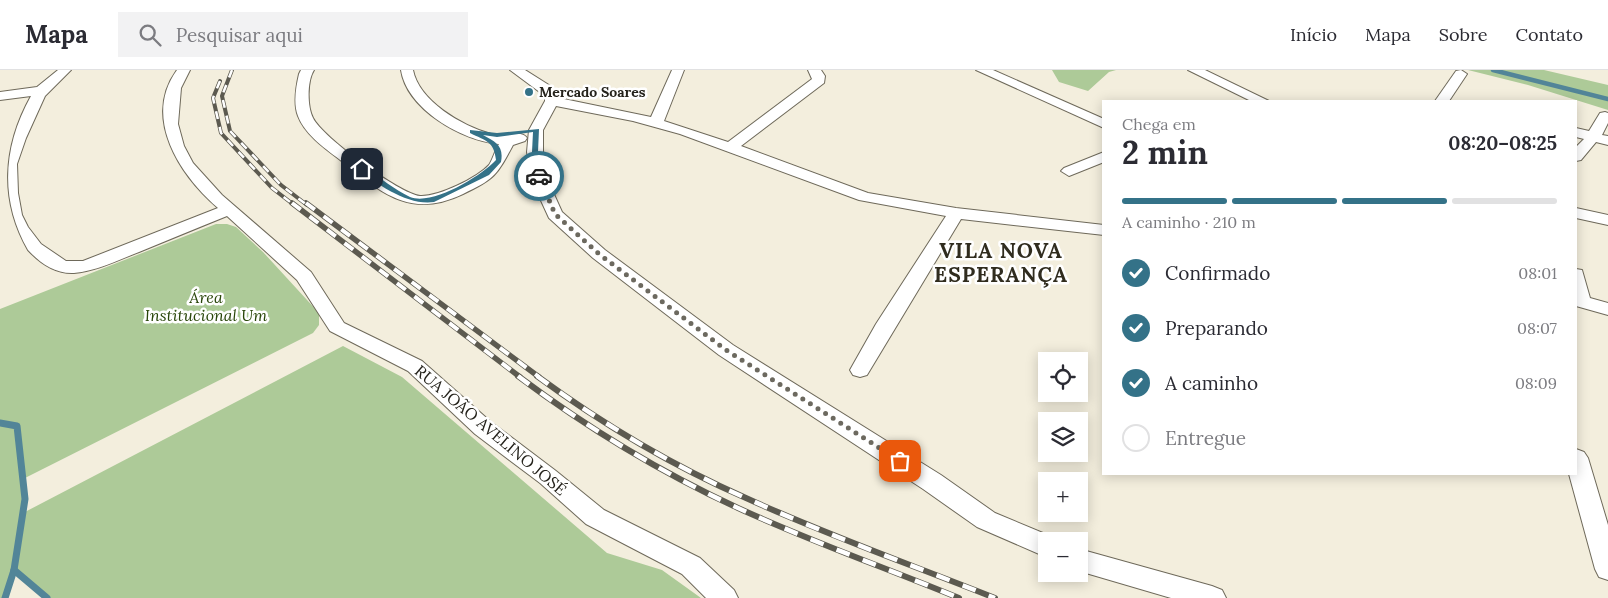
<!DOCTYPE html>
<html lang="pt">
<meta charset="utf-8">
<style>
:root{--surface:#fff;--page:#f2f2f3;--text:#2b2b33;--muted:#7c7c81;--line:#e1e1e2;--accent:#347288}
body{margin:0;font-family:Lora,serif;background:var(--page);color:var(--text);height:100vh;display:flex;flex-direction:column;font-size:19px;white-space:nowrap}
*{box-sizing:border-box;margin:0}
p{font-size:16px;color:var(--muted)}
.icon{flex:none;width:28px;height:28px;fill:none;stroke:currentColor;stroke-width:2;stroke-linecap:round;stroke-linejoin:round}
.map{position:relative;flex:1;overflow:hidden}
.side{position:absolute;left:1102px;top:30px;width:475px;height:375px;display:flex;flex-direction:column;background:var(--surface);border-radius:0px;box-shadow:0 2px 12px #0003}
.side>*{flex:none}
.tools{position:absolute;left:1038px;top:282px;display:grid;gap:10px}
.tools a{display:grid;place-items:center;width:50px;height:50px;border-radius:0px;background:var(--surface);box-shadow:0 2px 12px #0003;font-size:25px}
.pin{position:absolute;display:grid;place-items:center;width:42px;height:42px;color:#fff;margin:-21px;border-radius:10px;box-shadow:0 2px 8px #0006}
.courier{position:absolute;display:grid;place-items:center;width:50px;height:50px;margin:-25px;border:4px solid #347288;border-radius:50%;background:#fff;color:#222;box-shadow:0 1px 6px #0007}
.overview em{font-style:normal;font-weight:700}
.overview div{display:flex;flex-direction:column-reverse}
.overview{display:flex;align-items:center;justify-content:space-between;height:85px;padding:0 20px}
h1{font-size:32px;font-weight:700;line-height:38px}
.bar{display:grid;grid-template-columns:repeat(4,1fr);gap:8px 5px;align-content:center;height:60px;padding:0 20px}
.bar i{height:6px;border-radius:4px;background:var(--line)}
.bar .current{background:var(--accent)}
.bar p{grid-column:span 4}
ol{padding:0 20px;list-style:none}
li{display:flex;align-items:center;gap:15px;height:55px}
li p{margin-inline-start:auto}
li .icon{padding:5px;border-radius:50%;background:var(--accent);color:#fff;stroke-width:4}
li:last-child{color:var(--muted)}
li i{width:28px;height:28px;border:2px solid var(--line);border-radius:50%}
header{display:flex;align-items:center;gap:30px;box-sizing:border-box;height:70px;padding:0 25px;background:var(--surface);border-bottom:1px solid var(--line)}
header strong{font-size:24px}
nav{display:flex;gap:28px;margin-inline-start:auto;font-size:18px}
.search{width:350px;height:45px;background:var(--page);display:flex;align-items:center;gap:12px;box-sizing:border-box;padding:0 18px;border-radius:0px;color:var(--muted);font-size:19px}
.map>svg:first-child{display:block}
.green{fill:#adca98}
.lines{fill:none;stroke-linecap:round;stroke-linejoin:round}
.stream-far1{stroke:#528598;stroke-width:4.5}
.stream{stroke:#528598;stroke-width:7}
.minor-casing{stroke:#6e695a;stroke-width:2}
.minor{fill:#fff;fill-rule:evenodd}
.rail-far2-casing{stroke:#5c5a50;stroke-width:4}
.rail-far1-casing{stroke:#5c5a50;stroke-width:5.5}
.rail-casing{stroke:#5c5a50;stroke-width:6}
.rail-far2{stroke:#fff;stroke-width:2.5;stroke-dasharray:8;stroke-linecap:butt}
.rail-far1{stroke:#fff;stroke-width:4;stroke-dasharray:11;stroke-linecap:butt}
.rail{stroke:#fff;stroke-width:4.5;stroke-dasharray:14;stroke-linecap:butt}
.route{fill:#347288}
.done{stroke:#6c695f;stroke-width:5;stroke-dasharray:0 9}
.poi-dot{fill:#347288;stroke:#fff;stroke-width:2}
.labels{text-anchor:middle;stroke-width:5;stroke-linejoin:round;paint-order:stroke}
.far-poi-label{font-size:14px;font-weight:bold;fill:#24221b;stroke:#fff;text-anchor:start}
.park-label{font-size:16px;font-style:italic;fill:#284508;stroke:#fff}
.street-label{font-size:16px;fill:#24221b;stroke:#fff}
.district-label{font-size:21px;font-weight:bold;letter-spacing:1px;fill:#302c1e;stroke:#fff}
</style>
<header>
<strong>Mapa</strong>
<div class="search"><svg class="icon" aria-label="search" viewBox="0 0 24 24"><circle cx="10" cy="10" r="6"/><path d="M15 15l6 6"/></svg>Pesquisar aqui</div>
<nav><a>Início</a><a>Mapa</a><a>Sobre</a><a>Contato</a></nav>
</header>
<div class="map">
<svg width="1608" height="528" viewBox="0 0 1608 528">
<rect width="100%" height="100%" fill="#f3eedd"/>
<g class="green">
<polygon points="1052,0 1116,0 1109,2 1088,21 1059,12"/>
<polygon points="1468,0 1544,0 1608,15 1608,40 1528,15"/>
<polygon points="216,154 227,154 236,157 263,182 319,243 319,255 313,263 23,409 25,429 23,443 343,276 402,307 607,483 662,500 701,528 47,528 14,500 5,528 0,528 0,239"/>
</g>
<g class="lines">
<polyline class="stream-far1" points="1493,0 1608,29"/>
<g class="stream">
<polyline points="0,353 17,356 25,429 14,500 5,528"/>
<polyline points="14,500 47,528"/>
</g>
<defs>
<g id="minor">
<path d="M58,0H71L45,26L26,68L17,94L18,123L22,145L28,157L41,174L66,191H83L218,138C180,105 142,48 177,0H190L181,18L178,54L184,76L193,93L222,125L311,202L344,253L422,291L491,352L556,401L604,440L700,488L734,520L738,528H706L682,504L586,454L540,413L475,364L408,301L330,261L297,210L227,146C197,158 168,170 139,182C118,190 97,201 74,203C55,204 40,193 28,180C0,131 2,78 31,26L0,30V22L37,17Z"/>
<path d="M301,0H314C307,11 307,36 313,48C322,67 400,124 420,126C438,127 477,108 489,95C493,89 495,80 499,74C462,71 407,39 401,0H413C419,31 462,56 491,64C501,67 521,59 527,68L525,71L513,75C497,105 495,109 463,124C411,149 383,124 343,92C327,80 305,65 298,46C293,33 296,17 299,4Z"/>
<polygon points="510,0 525,0 552,17 559,28 651,47 672,0 684,0 664,51 728,72 812,9 808,0 821,0 825,6 824,13 741,76 868,123 956,138 1104,155 1104,165 961,149 867,305 860,307 853,305 850,300 876,254 946,146 859,130 680,64 633,51 556,36 543,60 543,82 548,111 562,142 605,180 733,275 941,405 995,443 1055,468 1057,471 1046,471 1046,487 977,457 923,419 719,285 593,188 549,148 532,111 527,82 529,60 545,31 545,26"/>
<polygon points="976,0 993,0 1104,49 1104,58"/>
<polygon points="1188,0 1205,0 1269,31 1251,31"/>
<polygon points="1461,0 1467,4 1449,31 1435,31 1456,1"/>
<polygon points="1605,42 1608,43 1608,53 1602,65 1608,66 1608,75 1596,72 1581,90 1576,91 1576,77 1584,69 1576,67 1576,58 1589,61 1600,43"/>
<polygon points="1104,82 1104,92 1069,106 1061,101 1064,98"/>
<polygon points="1576,138 1608,145 1608,155 1576,148"/>
<polygon points="1576,199 1582,200 1590,228 1608,233 1608,245 1576,236"/>
<polygon points="1576,379 1584,382 1588,388 1608,455 1608,510 1599,507 1595,499 1569,404 1576,404"/>
<polygon points="1079,479 1212,516 1222,520 1226,528 1171,528 1079,501"/>
</g>
</defs>
<use href="#minor" class="minor-casing"/>
<use href="#minor" class="minor"/>
<defs>
<g id="rail-far2">
<polyline points="232,0 222,26 230,61 281,115 307,135"/>
<polyline points="220,11 213,28 221,63 272,118 294,135"/>
</g>
<g id="rail-far1">
<polyline points="292,133 520,307"/>
<polyline points="306,133 539,307"/>
</g>
<g id="rail">
<path d="M518,306C586,357 660,402 738,438C810,471 886,498 959,528"/>
<path d="M537,306C601,353 673,396 746,428C827,465 912,495 995,528"/>
</g>
</defs>
<use href="#rail-far2" class="rail-far2-casing"/>
<use href="#rail-far1" class="rail-far1-casing"/>
<use href="#rail" class="rail-casing"/>
<use href="#rail-far2" class="rail-far2"/>
<use href="#rail-far1" class="rail-far1"/>
<use href="#rail" class="rail"/>
</g>
<path class="route" d="M539,59L538,82L543,106L539,108L536,106L532,82L533,62L497,67L483,65C496,72 504,76 501,92L489,105L434,132C409,136 377,115 359,99L365,97C379,107 395,120 410,127C433,136 481,106 496,90C494,71 486,71 470,63V60L497,63Z"/>
<g class="lines">
<polyline class="done" points="539,106 555,144 599,184 726,280 900,391"/>
</g>
<circle class="poi-dot" cx="529" cy="22" r="5"/>
<g class="labels">
<g class="far-poi-label">
<text x="539" y="27">Mercado Soares</text>
</g>
<g class="park-label">
<text x="206" y="233">Área<tspan x="206" dy="18">Institucional Um</tspan></text>
</g>
<g class="street-label">
<text transform="translate(491 360) rotate(40)" y="6">RUA JOÃO AVELINO JOSÉ</text>
</g>
<g class="district-label">
<text x="1001" y="188">VILA NOVA<tspan x="1001" dy="24">ESPERANÇA</tspan></text>
</g>
</g>
</svg>
<div class="tools">
<a><svg class="icon" aria-label="locate" viewBox="0 0 24 24"><circle cx="12" cy="12" r="6"/><path d="M12 2v4M12 18v4M2 12h4M18 12h4"/></svg></a>
<a><svg class="icon" aria-label="layers" viewBox="0 0 24 24"><path d="M12 4l9 5-9 5-9-5zM3 14l9 5 9-5"/></svg></a>
<a>+</a>
<a>−</a>
</div>
<div class="pin" style="left:900px;top:391px;background:#ea580c"><svg class="icon" aria-label="bag" viewBox="0 0 24 24"><path d="M5 8h14l-1 12H6zM9 8a3 3 0 0 1 6 0"/></svg></div>
<div class="pin" style="left:362px;top:99px;background:#1f2937"><svg class="icon" aria-label="home" viewBox="0 0 24 24"><path d="M3 11l9-7 9 7M6 9v11h12V9"/></svg></div>
<div class="courier" style="left:539px;top:106px"><svg class="icon" aria-label="car" viewBox="0 0 24 24"><path d="M5 17H2v-5l4-1 3-4h7l3 4 3 1v5h-3M9 17h6M6 11h13"/><circle cx="7" cy="17" r="2"/><circle cx="17" cy="17" r="2"/></svg></div>
<section class="side">
<div class="overview"><div><h1>2 min</h1><p>Chega em</p></div><em>08:20–08:25</em></div>
<div class="bar"><i class="current"></i><i class="current"></i><i class="current"></i><i></i><p>A caminho · 210 m</p></div>
<ol>
<li><svg class="icon" aria-label="check" viewBox="0 0 24 24"><path d="M5 12l5 5 9-10"/></svg>Confirmado<p>08:01</p></li>
<li><svg class="icon" aria-label="check" viewBox="0 0 24 24"><path d="M5 12l5 5 9-10"/></svg>Preparando<p>08:07</p></li>
<li><svg class="icon" aria-label="check" viewBox="0 0 24 24"><path d="M5 12l5 5 9-10"/></svg>A caminho<p>08:09</p></li>
<li><i></i>Entregue</li>
</ol>
</section>
</div>
